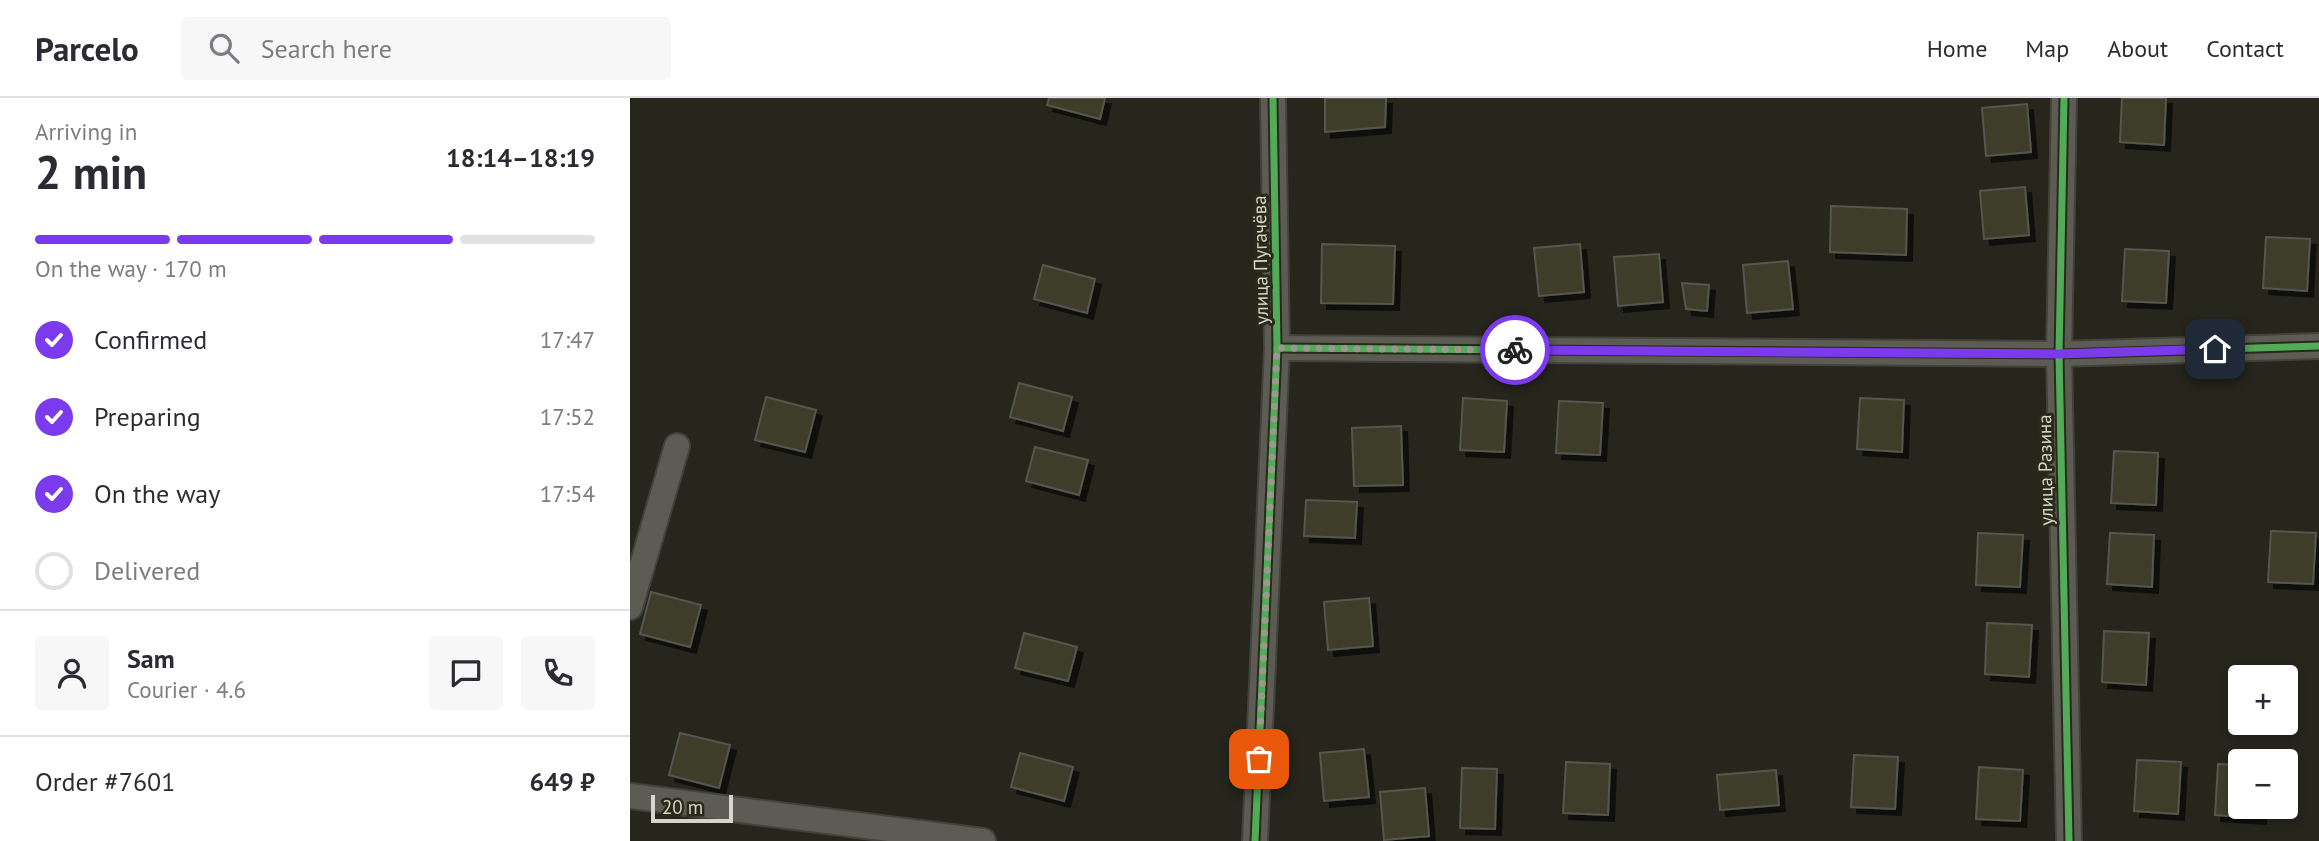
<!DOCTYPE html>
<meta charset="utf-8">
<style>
:root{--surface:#fff;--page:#f7f7f7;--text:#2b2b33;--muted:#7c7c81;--line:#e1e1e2;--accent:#7c3aed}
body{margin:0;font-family:"PT Sans",sans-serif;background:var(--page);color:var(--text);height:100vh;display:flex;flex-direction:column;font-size:26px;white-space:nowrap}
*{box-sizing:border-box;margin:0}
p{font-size:23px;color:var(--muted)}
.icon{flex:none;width:38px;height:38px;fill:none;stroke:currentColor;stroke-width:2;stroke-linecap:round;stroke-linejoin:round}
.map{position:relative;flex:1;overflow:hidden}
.sheet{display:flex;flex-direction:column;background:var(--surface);width:630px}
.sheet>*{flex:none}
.buttons{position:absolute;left:1598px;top:567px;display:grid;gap:14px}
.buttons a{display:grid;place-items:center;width:70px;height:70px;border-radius:7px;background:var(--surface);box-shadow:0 4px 10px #0003;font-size:35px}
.scale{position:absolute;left:21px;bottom:18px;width:82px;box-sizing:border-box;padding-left:7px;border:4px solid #d5d6cb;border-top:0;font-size:19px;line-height:24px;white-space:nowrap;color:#d5d6cb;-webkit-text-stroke:5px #292a19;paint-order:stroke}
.pin{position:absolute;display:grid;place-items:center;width:60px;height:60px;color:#fff;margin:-30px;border-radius:14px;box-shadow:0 4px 10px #0006}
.courier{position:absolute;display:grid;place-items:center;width:70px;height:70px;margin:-35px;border:5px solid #7c3aed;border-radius:50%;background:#fff;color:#222;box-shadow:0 2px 9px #0007}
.head em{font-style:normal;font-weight:600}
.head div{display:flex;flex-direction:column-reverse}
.head{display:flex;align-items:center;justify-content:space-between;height:119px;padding:0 35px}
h1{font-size:46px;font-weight:600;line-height:52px}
.bar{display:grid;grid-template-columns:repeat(4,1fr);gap:10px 7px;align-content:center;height:84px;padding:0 35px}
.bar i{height:9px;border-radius:5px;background:var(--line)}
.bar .current{background:var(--accent)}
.bar p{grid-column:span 4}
.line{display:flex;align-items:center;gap:18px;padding:0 35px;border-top:2px solid var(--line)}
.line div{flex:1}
.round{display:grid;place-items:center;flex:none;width:74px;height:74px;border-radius:7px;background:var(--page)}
ol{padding:0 35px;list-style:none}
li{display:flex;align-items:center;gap:21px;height:77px}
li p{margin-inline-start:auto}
li .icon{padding:7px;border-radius:50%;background:var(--accent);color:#fff;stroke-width:4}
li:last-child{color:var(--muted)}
li i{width:38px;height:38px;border:4px solid var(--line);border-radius:50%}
header{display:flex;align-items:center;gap:42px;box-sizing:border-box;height:98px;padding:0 35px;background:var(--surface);border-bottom:2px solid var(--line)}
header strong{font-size:33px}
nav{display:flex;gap:38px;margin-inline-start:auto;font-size:24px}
.search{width:490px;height:63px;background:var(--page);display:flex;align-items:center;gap:18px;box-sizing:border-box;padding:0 24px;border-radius:7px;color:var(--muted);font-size:26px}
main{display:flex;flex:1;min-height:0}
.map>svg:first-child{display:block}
.building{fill:#3c3c29;stroke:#55564e;stroke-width:2;filter:url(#shadow)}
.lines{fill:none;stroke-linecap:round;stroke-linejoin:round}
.minor-casing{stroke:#42423b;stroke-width:28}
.minor{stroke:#5c5c54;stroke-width:24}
.cycleway-casing{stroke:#292a19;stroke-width:11}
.cycleway{stroke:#51ab58;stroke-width:7}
.done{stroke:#98988e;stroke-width:7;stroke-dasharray:0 12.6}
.route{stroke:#7c3aed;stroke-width:9}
.labels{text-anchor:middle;stroke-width:6;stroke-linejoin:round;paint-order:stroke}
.street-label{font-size:19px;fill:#d5d6cb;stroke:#292a19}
</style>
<header>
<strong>Parcelo</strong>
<div class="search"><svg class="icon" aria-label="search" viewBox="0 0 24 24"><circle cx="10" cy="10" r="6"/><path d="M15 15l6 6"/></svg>Search here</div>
<nav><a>Home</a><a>Map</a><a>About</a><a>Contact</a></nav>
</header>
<main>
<section class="sheet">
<div class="head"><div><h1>2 min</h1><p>Arriving in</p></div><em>18:14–18:19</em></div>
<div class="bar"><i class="current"></i><i class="current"></i><i class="current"></i><i></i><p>On the way · 170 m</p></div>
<ol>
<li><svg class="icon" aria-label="check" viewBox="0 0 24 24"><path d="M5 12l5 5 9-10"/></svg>Confirmed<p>17:47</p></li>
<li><svg class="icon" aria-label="check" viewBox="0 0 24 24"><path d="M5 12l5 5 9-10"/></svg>Preparing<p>17:52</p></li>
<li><svg class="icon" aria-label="check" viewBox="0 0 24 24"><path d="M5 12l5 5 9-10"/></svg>On the way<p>17:54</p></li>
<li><i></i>Delivered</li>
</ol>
<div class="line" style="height:126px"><a class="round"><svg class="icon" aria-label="person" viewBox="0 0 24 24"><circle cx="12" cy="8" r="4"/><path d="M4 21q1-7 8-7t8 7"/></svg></a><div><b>Sam</b><p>Courier · 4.6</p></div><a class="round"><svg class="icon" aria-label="chat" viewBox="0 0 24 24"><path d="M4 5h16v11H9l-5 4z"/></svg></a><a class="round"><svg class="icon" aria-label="phone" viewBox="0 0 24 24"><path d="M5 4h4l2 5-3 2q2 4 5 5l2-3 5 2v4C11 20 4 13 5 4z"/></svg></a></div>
<div class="line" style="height:91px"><div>Order #7601</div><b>649 ₽</b></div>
</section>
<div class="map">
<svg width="1689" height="743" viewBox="0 0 1689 743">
<defs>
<filter id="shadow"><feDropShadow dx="6" dy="6" stdDeviation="0" flood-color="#0009"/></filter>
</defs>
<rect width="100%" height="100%" fill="#26261d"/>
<g class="building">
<polygon points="419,0 475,0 470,21 417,7"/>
<polygon points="695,0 756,0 755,29 695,34"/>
<polygon points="1492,0 1536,0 1534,47 1490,44"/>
<polygon points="1397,6 1401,54 1356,58 1352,10"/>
<polygon points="1395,89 1399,137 1354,141 1350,93"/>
<polygon points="1201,108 1277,111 1276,157 1200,154"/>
<polygon points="1636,139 1680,141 1677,193 1633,190"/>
<polygon points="692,146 765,148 763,206 691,205"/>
<polygon points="950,146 954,194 909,198 904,150"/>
<polygon points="1495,151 1539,153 1536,205 1492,203"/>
<polygon points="1029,156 1033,204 988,208 984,159"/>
<polygon points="1158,163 1163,211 1117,215 1113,167"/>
<polygon points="413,167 465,181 457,215 404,201"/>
<polygon points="1052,185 1079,187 1077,213 1056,211"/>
<polygon points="389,285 442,299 433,333 380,319"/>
<polygon points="136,299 186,312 175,354 125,342"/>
<polygon points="833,300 877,303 874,354 830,352"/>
<polygon points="1230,300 1274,302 1272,354 1227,351"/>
<polygon points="929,303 973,305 970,357 926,355"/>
<polygon points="771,328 773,387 724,388 722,330"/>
<polygon points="405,349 458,362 449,397 396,383"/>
<polygon points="1484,353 1528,355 1526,407 1481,405"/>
<polygon points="676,402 727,404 725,440 674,438"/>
<polygon points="1641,433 1686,435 1683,486 1638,484"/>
<polygon points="1348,435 1393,437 1390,489 1346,487"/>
<polygon points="1480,435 1524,437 1522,489 1477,486"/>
<polygon points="21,494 71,507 60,549 10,536"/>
<polygon points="739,500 743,548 698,552 694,504"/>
<polygon points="1357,525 1402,527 1399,579 1355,576"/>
<polygon points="1474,533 1519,535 1516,587 1472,584"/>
<polygon points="394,535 447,549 438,583 385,570"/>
<polygon points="50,635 100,647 89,690 39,677"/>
<polygon points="734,651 739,699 694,703 690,655"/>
<polygon points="390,655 443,669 434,703 381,689"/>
<polygon points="1224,657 1268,659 1265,711 1221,709"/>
<polygon points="1507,662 1551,664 1548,716 1504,713"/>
<polygon points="936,664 980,666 978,717 933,715"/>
<polygon points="1588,666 1610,667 1610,709 1630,709 1630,720 1585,717"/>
<polygon points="1349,669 1393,672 1390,723 1346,721"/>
<polygon points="832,670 867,671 865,731 830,730"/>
<polygon points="1146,672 1149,707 1090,712 1087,677"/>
<polygon points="795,690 799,738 754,742 750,694"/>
</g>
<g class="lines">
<defs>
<g id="minor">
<polyline points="1434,0 1429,256 1439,743"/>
<polyline points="647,250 1429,256 1689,248"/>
<polyline points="0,509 47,348"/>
<polyline points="0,698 353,743"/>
<polyline points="625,743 647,250 643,0"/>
</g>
</defs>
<use href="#minor" class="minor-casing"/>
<use href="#minor" class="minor"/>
<defs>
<g id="cycleway">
<polyline points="1434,0 1429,256 1439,743"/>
<polyline points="647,250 1429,256 1689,248"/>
<polyline points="625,743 647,250 643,0"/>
</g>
</defs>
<use href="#cycleway" class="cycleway-casing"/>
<use href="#cycleway" class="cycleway"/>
</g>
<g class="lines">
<polyline class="done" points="629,661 647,250 885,252"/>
<polyline class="route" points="885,252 1429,256 1585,251"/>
</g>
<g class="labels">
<g class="street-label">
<text transform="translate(630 162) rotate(-91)" y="7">улица Пугачёва</text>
<text transform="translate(1415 372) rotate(-91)" y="7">улица Разина</text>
</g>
</g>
</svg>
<div class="buttons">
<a>+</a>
<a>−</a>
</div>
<div class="scale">20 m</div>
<div class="pin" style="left:629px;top:661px;background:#ea580c"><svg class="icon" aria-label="bag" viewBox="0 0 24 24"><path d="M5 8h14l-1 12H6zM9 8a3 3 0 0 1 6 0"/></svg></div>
<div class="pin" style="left:1585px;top:251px;background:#1f2937"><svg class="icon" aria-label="home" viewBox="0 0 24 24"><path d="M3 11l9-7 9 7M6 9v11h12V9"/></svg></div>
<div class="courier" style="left:885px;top:252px"><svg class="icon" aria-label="bike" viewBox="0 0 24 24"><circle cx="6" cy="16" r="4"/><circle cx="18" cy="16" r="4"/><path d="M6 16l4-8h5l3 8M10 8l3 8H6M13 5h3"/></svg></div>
</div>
</main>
